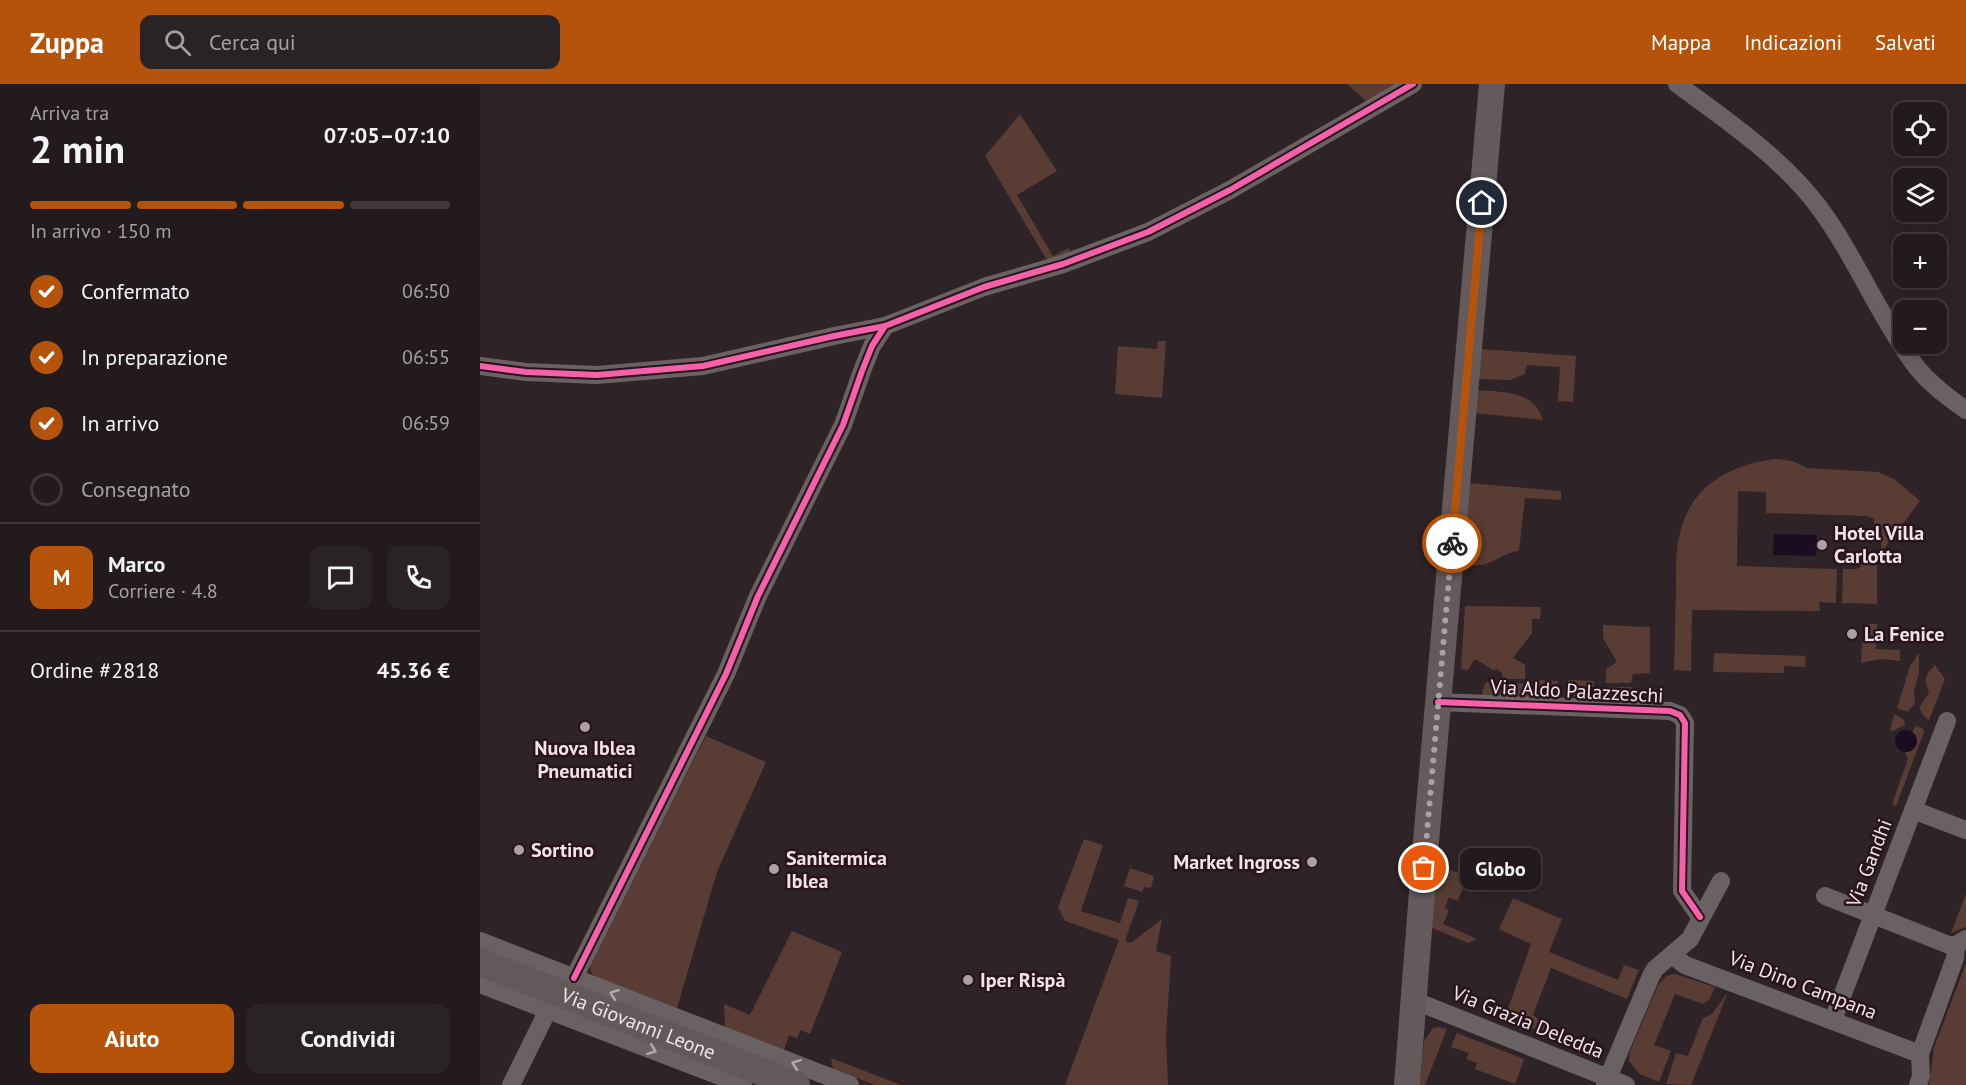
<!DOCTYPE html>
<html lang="it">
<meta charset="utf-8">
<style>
:root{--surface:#221a1d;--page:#2a2326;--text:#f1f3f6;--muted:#a2a1a4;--line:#3f383b;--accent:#b45309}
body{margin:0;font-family:"PT Sans",sans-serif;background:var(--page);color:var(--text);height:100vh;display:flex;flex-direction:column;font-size:22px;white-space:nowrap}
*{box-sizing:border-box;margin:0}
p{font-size:20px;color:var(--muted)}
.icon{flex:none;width:33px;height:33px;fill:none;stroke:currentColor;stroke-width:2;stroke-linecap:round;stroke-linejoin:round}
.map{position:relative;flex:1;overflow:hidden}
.drawer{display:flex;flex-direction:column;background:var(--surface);width:480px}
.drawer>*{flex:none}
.tools{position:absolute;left:1413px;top:18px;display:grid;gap:12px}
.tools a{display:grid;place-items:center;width:54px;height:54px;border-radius:12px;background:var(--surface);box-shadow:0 6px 24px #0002,0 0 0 2px var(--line);font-size:30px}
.pin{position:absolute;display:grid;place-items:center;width:51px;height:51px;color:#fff;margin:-26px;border:3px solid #fff;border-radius:50%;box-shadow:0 2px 6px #0007}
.courier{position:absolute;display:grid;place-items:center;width:60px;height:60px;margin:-30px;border:4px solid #b45309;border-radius:50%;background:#fff;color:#222;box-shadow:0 2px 8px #0007}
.bubble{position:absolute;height:42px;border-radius:12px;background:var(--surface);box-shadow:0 6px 24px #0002,0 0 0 2px var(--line);font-size:20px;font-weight:600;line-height:42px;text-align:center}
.summary em{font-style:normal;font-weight:600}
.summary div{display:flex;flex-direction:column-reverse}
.summary{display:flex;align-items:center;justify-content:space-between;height:102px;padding:0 30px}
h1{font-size:39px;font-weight:600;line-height:45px}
.bar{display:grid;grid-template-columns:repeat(4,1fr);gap:9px 6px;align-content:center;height:72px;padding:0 30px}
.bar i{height:8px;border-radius:4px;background:var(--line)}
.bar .on{background:var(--accent)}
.bar p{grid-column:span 4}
.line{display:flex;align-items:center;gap:15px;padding:0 30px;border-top:2px solid var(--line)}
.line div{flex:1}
.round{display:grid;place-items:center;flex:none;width:63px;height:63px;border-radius:12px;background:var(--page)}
ol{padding:0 30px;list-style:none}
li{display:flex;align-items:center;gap:18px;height:66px}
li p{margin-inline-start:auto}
li .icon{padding:6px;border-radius:50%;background:var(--accent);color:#fff;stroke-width:4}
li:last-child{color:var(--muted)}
li i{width:33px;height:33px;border:3px solid var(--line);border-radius:50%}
.button{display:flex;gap:12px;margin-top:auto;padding:12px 30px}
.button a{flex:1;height:69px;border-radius:12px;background:var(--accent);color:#fff;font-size:24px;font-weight:600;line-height:69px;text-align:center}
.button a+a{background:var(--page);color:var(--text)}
header{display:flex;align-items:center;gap:36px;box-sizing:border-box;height:84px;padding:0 30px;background:var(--accent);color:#fff}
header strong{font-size:28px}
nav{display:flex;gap:33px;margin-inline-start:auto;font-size:21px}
.search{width:420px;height:54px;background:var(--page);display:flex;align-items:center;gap:15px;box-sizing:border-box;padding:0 21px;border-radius:12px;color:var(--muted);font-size:22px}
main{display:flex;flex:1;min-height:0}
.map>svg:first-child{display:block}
.green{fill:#593d34}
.water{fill:#1b0c22}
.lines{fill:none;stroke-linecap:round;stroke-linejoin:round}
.minor{stroke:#6a6262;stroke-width:18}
.secondary{stroke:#645a5c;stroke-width:26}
.primary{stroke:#64595a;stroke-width:28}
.cycleway-casing{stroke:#29141c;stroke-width:10}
.cycleway{stroke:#f560ab;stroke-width:6}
.oneway{stroke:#b5a9ac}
.done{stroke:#ada0a4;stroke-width:6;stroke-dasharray:0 10.8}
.route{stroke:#b45309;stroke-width:8}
.poi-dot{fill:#ada0a4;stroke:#29141c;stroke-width:2}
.labels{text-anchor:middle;stroke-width:5;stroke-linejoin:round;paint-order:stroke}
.poi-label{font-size:20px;font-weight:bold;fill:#f2e3e8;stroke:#29141c;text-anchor:start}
.street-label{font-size:20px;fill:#f2e3e8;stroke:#29141c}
</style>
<header>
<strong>Zuppa</strong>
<div class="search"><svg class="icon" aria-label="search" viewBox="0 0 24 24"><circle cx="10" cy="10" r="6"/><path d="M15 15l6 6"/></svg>Cerca qui</div>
<nav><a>Mappa</a><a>Indicazioni</a><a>Salvati</a></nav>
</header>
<main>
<section class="drawer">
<div class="summary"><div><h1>2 min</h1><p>Arriva tra</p></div><em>07:05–07:10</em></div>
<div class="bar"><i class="on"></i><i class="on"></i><i class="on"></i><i></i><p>In arrivo · 150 m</p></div>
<ol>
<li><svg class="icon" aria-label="check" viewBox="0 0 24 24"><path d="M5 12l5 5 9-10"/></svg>Confermato<p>06:50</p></li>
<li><svg class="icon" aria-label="check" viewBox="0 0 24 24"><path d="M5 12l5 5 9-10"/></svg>In preparazione<p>06:55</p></li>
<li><svg class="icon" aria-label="check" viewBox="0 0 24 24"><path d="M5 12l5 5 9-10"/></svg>In arrivo<p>06:59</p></li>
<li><i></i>Consegnato</li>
</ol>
<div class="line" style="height:108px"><b class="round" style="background:var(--accent);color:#fff">M</b><div><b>Marco</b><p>Corriere · 4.8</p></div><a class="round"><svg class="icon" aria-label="chat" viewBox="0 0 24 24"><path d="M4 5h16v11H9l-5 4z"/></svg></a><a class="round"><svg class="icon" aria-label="phone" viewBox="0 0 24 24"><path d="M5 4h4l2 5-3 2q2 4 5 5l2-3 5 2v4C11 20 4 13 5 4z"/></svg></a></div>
<div class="line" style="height:78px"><div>Ordine #2818</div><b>45.36 €</b></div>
<div class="button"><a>Aiuto</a><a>Condividi</a></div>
</section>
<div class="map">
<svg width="1486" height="1001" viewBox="0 0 1486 1001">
<rect width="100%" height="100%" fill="#2e2327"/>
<g class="green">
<polygon points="867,0 919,0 887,18"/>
<polygon points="540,30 577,87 537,111 573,172 589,164 590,168 568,178 505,72"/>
<polygon points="678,257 686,257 682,314 635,310 638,262 677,265"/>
<polygon points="1000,265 1096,272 1093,318 1078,317 1080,283 1047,281 1045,290 1030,296 997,295"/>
<path d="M996,306C1022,308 1054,306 1063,336L994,329Z"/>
<path d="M1295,375L1313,377L1327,384L1398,388L1414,395L1440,417L1401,469L1402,443H1394V435L1387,432L1286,429V408L1258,407L1257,482L1357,485L1356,519L1339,518L1340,527L1212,526L1211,587L1194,586C1195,560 1195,534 1196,508C1196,490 1195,471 1199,453C1209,403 1248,381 1295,375Z"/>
<path d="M988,399L1081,407V416L1045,414L1039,467C1022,469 1015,479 1001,481C995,482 988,481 981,480Z"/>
<polygon points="1381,474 1395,475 1397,482 1397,520 1362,519 1363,485 1377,485 1380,483"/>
<polygon points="985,522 1061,523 1060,535 1052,535 1052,549 1033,574 1045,581 1045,595 1022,595 1022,589 1017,585 1013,586 995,575 988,586 981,585"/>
<polygon points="1388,540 1397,540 1396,565 1420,566 1420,577 1401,575 1381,579 1382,558 1388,558"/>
<polygon points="1123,541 1170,543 1170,589 1153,590 1151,599 1126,599 1126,585 1137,578 1123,554"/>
<polygon points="1234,569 1326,572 1325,583 1304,582 1304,589 1233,588"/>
<polygon points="1439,569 1439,590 1434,606 1435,619 1428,628 1417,624 1430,582"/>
<path d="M1455,581L1465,595L1449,636C1433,624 1442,621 1449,609C1444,594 1444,593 1455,581Z"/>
<polygon points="1058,596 1078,597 1077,610 1066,616 1055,615"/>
<path d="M1088,596L1114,597V613L1112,618C1097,617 1089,612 1088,596Z"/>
<polygon points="1006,598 1052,600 1050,615 1003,613 1002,607"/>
<polygon points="1119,603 1153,603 1146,611 1144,619 1120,618"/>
<polygon points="1414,630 1424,636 1425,641 1413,647 1410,646"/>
<polygon points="1436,642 1442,644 1444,648 1416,722 1412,720 1428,675 1425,668 1431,667 1437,658 1432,648"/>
<polygon points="226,652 286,678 237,788 197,924 115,893 111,888 110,880"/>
<polygon points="604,755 623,761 601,827 640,839 648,814 659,817 645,857 651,859 682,835 676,867 691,872 686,953 688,1001 585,1001 639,856 585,837 578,823"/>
<polygon points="650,784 674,792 671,804 664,803 662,808 644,802"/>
<polygon points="967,784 997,798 993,807 983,804 978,817 969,813 965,824 969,826 963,840 997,855 988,859 950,843 955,792 959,787"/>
<polygon points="1486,810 1486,843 1471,849"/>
<polygon points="1033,814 1082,835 1069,868 1138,896 1144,881 1159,886 1147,915 1071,884 1053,931 1067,942 1062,948 1025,933 1051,860 1019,845"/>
<polygon points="312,847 362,868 330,950 321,946 317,954 309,951 304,966 245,944 244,920 270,931"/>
<polygon points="1486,879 1486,1001 1449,1001 1454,964"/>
<polygon points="1195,890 1235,903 1229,916 1223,920 1195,910 1174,961 1191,967 1179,998 1160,990 1149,977 1150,967 1178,901 1186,892"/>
<polygon points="1248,908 1211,1001 1186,1000 1196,969 1208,972 1223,934 1232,930"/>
<polygon points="958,943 967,945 945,1001 940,1001 944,957 953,944"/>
<polygon points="977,949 1044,975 1035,1000 995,985 997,979 986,975 989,969 971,963"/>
<polygon points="351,974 421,1001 395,1001 353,985"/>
</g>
<g class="water">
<polygon points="1294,450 1337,451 1336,472 1293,471"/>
<circle cx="1426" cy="657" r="11"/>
</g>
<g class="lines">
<g class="minor">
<path d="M1197,0C1244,34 1303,75 1338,122C1374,170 1397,228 1432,277C1445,296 1467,313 1486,326"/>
<polyline points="0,282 46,288 117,291 223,282 354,252 405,242 504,203 583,180 668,148 750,106 933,0"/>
<polyline points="958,618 1190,627 1200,631 1205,639 1202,807 1220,833"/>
<polyline points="1433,726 1486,746"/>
<polyline points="1345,812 1469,861 1476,861 1486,855"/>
<polyline points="0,857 370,1001"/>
<polyline points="1192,871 1205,881 1440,970"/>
<polyline points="94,894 246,590 278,512 363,341 382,287 392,262 405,242"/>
<polyline points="0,900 263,1001"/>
<polyline points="933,916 1146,1001"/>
<polyline points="1353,936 1467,637"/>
<polyline points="31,1001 68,926"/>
<polyline points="1125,1001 1171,892 1175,885 1210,855 1241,797"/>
<polyline points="1438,1001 1441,992 1440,970 1475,874 1476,861"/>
</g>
<polyline class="secondary" points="927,1001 945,769 1012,0"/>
<path class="primary" id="s1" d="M0,878L316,1001"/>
<defs>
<g id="cycleway">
<polyline points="0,282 46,288 117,291 223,282 354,252 405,242 504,203 583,180 668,148 750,106 933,0"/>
<polyline points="958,618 1190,627 1200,631 1205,639 1202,807 1220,833"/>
<polyline points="94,894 246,590 278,512 363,341 382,287 392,262 405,242"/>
</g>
</defs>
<use href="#cycleway" class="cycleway-casing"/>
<use href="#cycleway" class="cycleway"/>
</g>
<defs><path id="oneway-chevron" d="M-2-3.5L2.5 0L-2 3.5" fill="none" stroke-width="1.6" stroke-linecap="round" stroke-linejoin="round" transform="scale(1.5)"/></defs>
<g class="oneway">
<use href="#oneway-chevron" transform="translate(134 910) rotate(-159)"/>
<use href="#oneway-chevron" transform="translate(172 966) rotate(21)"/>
<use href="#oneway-chevron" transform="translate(316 980) rotate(-159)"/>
</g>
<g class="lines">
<polyline class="done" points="944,784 972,459"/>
<polyline class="route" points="972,459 1002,119"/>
</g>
<g class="poi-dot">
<circle cx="1342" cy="461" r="6"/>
<circle cx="1372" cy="550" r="6"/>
<circle cx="105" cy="643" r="6"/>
<circle cx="39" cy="766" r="6"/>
<circle cx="832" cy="778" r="6"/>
<circle cx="294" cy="785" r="6"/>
<circle cx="488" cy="896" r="6"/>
</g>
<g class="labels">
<g class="poi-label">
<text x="1354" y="456">Hotel Villa<tspan x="1354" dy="23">Carlotta</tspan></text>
<text x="1384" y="557">La Fenice</text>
<text x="105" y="671" text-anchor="middle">Nuova Iblea<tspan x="105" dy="23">Pneumatici</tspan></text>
<text x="51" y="773">Sortino</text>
<text x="306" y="781">Sanitermica<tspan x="306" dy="23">Iblea</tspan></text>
<text x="820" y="785" text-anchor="end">Market Ingross</text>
<text x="500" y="903">Iper Rispà</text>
</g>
<g class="street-label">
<text transform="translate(1097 607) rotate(3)" y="7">Via Aldo Palazzeschi</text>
<text transform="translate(1389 779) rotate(-69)" y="7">Via Gandhi</text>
<text transform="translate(1323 901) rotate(21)" y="7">Via Dino Campana</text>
<text transform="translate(1048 938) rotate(22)" y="7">Via Grazia Deledda</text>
<text dy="7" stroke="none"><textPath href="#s1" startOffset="170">Via Giovanni Leone</textPath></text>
</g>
</g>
</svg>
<div class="tools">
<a><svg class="icon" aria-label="locate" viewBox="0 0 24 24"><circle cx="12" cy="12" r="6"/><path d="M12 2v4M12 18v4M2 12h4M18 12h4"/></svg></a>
<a><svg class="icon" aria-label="layers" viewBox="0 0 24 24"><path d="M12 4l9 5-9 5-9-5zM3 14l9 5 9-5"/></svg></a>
<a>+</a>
<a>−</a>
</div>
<div class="pin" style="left:944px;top:784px;background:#ea580c"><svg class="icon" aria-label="bag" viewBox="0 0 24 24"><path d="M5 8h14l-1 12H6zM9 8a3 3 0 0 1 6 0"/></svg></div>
<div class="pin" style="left:1002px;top:119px;background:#1f2937"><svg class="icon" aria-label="home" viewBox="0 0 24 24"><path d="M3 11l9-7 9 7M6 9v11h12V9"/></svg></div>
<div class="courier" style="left:972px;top:459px"><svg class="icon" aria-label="bike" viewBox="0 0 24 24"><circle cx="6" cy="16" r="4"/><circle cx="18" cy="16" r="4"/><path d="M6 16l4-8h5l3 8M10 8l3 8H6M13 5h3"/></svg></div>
<div class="bubble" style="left:980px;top:764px;width:81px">Globo</div>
</div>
</main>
